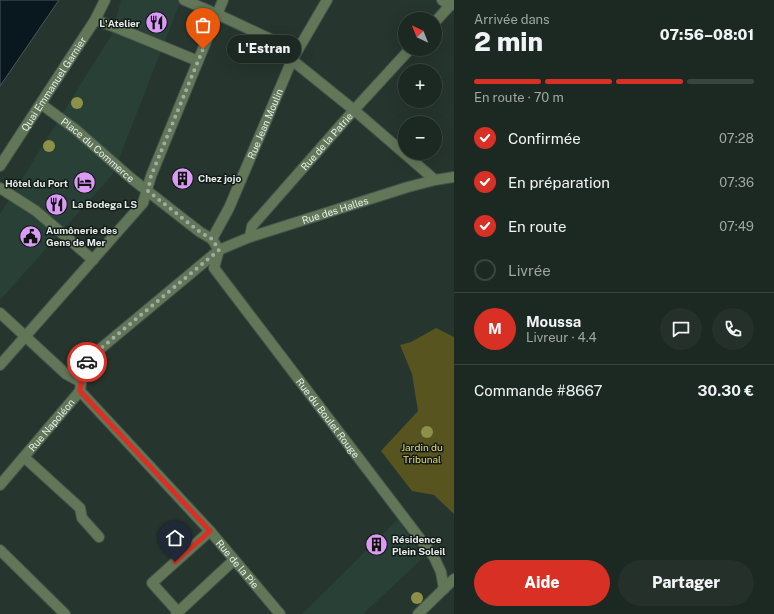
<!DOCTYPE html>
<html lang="fr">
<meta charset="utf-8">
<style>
:root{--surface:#1c2822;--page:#25302a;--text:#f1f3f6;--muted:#a0a6a5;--line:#3a4440;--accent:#d93025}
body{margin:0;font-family:"Public Sans",sans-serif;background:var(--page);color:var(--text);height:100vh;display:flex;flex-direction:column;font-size:15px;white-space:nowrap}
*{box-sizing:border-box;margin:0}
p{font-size:13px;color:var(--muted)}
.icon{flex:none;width:22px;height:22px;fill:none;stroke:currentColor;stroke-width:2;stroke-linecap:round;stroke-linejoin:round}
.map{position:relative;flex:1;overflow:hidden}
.side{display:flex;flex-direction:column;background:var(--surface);width:320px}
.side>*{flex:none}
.needle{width:26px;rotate:317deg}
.controls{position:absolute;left:398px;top:12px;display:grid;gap:8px}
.controls a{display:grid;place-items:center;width:44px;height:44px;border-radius:50%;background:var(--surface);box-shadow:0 4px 16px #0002,0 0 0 1px var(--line);font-size:20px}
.pin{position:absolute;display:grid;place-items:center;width:34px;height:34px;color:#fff;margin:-41px -17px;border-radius:50% 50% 50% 0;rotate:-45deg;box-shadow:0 0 4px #0007}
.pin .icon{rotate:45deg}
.courier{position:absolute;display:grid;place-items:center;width:40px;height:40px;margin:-20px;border:3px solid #d93025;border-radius:50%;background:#fff;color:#222;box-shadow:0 1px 5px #0007}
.bubble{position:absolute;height:28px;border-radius:14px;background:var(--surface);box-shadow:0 4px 16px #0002,0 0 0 1px var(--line);font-size:13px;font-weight:800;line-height:28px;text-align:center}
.summary em{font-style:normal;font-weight:800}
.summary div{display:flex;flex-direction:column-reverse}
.summary{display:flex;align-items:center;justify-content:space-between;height:68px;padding:0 20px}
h1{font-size:26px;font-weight:800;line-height:30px}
.bar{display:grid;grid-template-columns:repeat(4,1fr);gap:6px 4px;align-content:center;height:48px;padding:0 20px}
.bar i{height:5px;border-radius:3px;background:var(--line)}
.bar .on{background:var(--accent)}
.bar p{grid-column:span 4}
.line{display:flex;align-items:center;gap:10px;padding:0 20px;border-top:1px solid var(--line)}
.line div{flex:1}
.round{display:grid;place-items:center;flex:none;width:42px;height:42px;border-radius:21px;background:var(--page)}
ol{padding:0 20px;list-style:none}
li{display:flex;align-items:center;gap:12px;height:44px}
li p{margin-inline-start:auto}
li .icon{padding:4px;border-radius:50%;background:var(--accent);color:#fff;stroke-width:4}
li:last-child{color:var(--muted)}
li i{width:22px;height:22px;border:2px solid var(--line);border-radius:50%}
.action{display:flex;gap:8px;margin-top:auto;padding:8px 20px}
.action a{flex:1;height:46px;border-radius:24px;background:var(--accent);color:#fff;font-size:16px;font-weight:800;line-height:46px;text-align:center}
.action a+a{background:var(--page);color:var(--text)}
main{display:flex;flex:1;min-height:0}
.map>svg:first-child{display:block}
.built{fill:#294036}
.green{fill:#57541f}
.water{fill:#09181e;stroke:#4a585b}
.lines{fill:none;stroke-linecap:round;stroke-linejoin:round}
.service-casing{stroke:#44524c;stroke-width:12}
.pedestrian-casing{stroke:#44524c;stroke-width:12}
.minor-casing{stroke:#44524c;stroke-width:12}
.tertiary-casing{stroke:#44524c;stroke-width:12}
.service{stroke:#627658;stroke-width:10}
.pedestrian{stroke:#627658;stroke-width:10}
.minor{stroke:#627658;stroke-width:10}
.tertiary{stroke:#627658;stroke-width:10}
.tree{fill:#8d9048}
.done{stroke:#a1aca7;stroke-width:4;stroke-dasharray:0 7.2}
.route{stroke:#d93025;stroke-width:5}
.labels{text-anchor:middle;stroke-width:3;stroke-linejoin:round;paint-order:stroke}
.poi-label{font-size:10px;font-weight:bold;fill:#e3ece8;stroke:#141b18;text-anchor:start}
.street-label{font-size:10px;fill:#e3ece8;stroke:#141b18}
.park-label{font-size:10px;fill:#e2db5e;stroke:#141b18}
</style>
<main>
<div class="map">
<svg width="454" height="614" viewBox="0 0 454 614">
<rect width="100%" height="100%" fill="#26352e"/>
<g class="built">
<polygon points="121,0 181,0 113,174 0,300 0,214 112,34"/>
<polygon points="398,519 423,558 363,614 302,614"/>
</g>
<polygon class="green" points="436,328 454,337 454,514 434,495 412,491 381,451 418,411 412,374 400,345 411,342"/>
<polygon class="water" points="0,0 59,0 0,86"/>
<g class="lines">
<defs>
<polyline id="service" points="178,612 152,583 210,531"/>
<g id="pedestrian">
<polyline points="184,0 217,14 296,51"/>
<polyline points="442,0 450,6"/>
<polyline points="95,20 115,27 198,61"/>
<polyline points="292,60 354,110"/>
<polyline points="0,188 36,211 93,260"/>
<polyline points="0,313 66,374 81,382"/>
<polyline points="0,550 65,614"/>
</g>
<g id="minor">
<polyline points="435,22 454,1"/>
<path id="s1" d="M41,104L75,129L132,179L200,232L212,239"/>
<polyline points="354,110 435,180"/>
<path id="s2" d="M250,237L252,226L354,110L410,49"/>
<path id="s3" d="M219,250L214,268L434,557L441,572L444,589"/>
<path id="s4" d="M219,250L212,239L229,208L292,60L327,0"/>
<polyline points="0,365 143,203 151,176 223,0"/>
<path id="s5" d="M80,391L210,531L280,614"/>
<polyline points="24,457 80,508 82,518 99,537"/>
<path id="s6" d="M0,485L80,391C81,377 85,364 94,354L219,250L250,237L408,187L435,180L454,177"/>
<polyline points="176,614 234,560"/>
</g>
<g id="tertiary">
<path id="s7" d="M0,166L95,20L105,0"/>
<polyline points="418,614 454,579"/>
</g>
</defs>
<use href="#service" class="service-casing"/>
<use href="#pedestrian" class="pedestrian-casing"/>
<use href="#minor" class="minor-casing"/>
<use href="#tertiary" class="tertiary-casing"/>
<use href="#service" class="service"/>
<use href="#pedestrian" class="pedestrian"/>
<use href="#minor" class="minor"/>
<use href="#tertiary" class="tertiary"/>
</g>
<g class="tree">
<circle cx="77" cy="103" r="6"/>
<circle cx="49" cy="146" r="6"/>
<circle cx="427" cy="432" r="6"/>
<circle cx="417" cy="598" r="6"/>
</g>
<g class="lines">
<polyline class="done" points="87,362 94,354 219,250 212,239 200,232 148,191 151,176 203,49"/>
<polyline class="route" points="87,362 81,382 80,391 210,531 175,562"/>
</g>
<defs>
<symbol id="restaurant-disc" viewBox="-11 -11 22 22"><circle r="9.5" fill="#da9af6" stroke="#141b18"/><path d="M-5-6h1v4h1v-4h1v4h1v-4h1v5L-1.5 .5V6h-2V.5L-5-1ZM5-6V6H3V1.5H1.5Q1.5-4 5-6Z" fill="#111"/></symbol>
<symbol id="building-disc" viewBox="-11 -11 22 22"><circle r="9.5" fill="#da9af6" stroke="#141b18"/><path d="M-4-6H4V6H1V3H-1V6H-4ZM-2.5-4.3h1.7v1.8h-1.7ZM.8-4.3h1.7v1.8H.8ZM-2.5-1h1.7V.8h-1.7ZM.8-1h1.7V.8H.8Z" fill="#111"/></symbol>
<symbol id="hotel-disc" viewBox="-11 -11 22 22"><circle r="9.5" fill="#da9af6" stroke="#141b18"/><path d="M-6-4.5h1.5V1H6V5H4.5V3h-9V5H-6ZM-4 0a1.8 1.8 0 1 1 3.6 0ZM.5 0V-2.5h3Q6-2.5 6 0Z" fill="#111"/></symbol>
<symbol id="civic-disc" viewBox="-11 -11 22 22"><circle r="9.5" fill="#da9af6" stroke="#141b18"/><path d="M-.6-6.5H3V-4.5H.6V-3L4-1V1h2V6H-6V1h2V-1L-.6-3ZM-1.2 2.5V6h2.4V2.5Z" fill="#111"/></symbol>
</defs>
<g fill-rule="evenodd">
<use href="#restaurant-disc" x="144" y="10" width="25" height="25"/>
<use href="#building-disc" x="170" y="166" width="25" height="25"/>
<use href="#hotel-disc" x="72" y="170" width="25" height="25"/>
<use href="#restaurant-disc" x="44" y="192" width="25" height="25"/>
<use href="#civic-disc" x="18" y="224" width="25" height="25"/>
<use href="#building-disc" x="364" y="532" width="25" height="25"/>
</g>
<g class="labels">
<g class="poi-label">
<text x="140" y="27" text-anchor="end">L'Atelier</text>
<text x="198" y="182">Chez jojo</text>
<text x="68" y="187" text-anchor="end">Hôtel du Port</text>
<text x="72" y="208">La Bodega LS</text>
<text x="46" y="234">Aumônerie des<tspan x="46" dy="12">Gens de Mer</tspan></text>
<text x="392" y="543">Résidence<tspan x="392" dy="12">Plein Soleil</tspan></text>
</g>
<g class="street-label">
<text dy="4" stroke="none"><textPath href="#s7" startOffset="98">Quai Emmanuel Garnier</textPath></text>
<text dy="4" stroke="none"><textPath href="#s4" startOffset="140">Rue Jean Moulin</textPath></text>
<text dy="4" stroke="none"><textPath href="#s2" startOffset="124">Rue de la Patrie</textPath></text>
<text dy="4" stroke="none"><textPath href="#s1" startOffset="73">Place du Commerce</textPath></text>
<text dy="4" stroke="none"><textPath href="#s6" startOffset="449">Rue des Halles</textPath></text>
<text dy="4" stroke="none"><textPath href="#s3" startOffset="207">Rue du Boulet Rouge</textPath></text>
<text dy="4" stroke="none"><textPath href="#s6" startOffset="79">Rue Napoléon</textPath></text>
<text dy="4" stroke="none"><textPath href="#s5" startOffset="234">Rue de la Pie</textPath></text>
</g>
<g class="park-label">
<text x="422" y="451">Jardin du<tspan x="422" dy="12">Tribunal</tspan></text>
</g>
</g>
</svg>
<div class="controls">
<a><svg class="needle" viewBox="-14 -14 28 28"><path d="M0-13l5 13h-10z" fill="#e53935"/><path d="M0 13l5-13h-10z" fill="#a0a6a5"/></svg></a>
<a>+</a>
<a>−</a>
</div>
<div class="pin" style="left:203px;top:49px;background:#ea580c"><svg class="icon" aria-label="bag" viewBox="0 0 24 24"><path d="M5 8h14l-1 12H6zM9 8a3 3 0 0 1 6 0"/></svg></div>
<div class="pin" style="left:175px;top:562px;background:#1f2937"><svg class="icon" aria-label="home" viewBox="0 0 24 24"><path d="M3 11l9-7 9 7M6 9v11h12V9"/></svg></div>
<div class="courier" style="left:87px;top:362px"><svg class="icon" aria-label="car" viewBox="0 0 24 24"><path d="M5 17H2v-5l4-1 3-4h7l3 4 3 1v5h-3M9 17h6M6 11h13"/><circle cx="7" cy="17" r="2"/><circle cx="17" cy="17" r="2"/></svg></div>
<div class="bubble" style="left:227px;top:35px;width:74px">L'Estran</div>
</div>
<section class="side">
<div class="summary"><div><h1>2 min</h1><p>Arrivée dans</p></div><em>07:56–08:01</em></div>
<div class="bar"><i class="on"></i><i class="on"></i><i class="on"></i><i></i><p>En route · 70 m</p></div>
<ol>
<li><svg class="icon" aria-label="check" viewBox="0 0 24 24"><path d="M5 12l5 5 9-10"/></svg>Confirmée<p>07:28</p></li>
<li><svg class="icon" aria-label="check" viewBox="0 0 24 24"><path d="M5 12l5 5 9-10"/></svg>En préparation<p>07:36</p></li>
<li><svg class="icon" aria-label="check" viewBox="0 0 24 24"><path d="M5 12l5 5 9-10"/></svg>En route<p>07:49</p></li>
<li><i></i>Livrée</li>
</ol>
<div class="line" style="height:72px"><b class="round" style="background:var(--accent);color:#fff">M</b><div><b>Moussa</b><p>Livreur · 4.4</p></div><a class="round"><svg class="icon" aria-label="chat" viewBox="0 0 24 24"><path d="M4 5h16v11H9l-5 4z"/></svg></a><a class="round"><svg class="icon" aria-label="phone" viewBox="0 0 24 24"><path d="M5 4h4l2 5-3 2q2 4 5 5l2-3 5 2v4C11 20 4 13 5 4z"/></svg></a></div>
<div class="line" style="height:52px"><div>Commande #8667</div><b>30.30 €</b></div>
<div class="action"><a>Aide</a><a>Partager</a></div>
</section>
</main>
